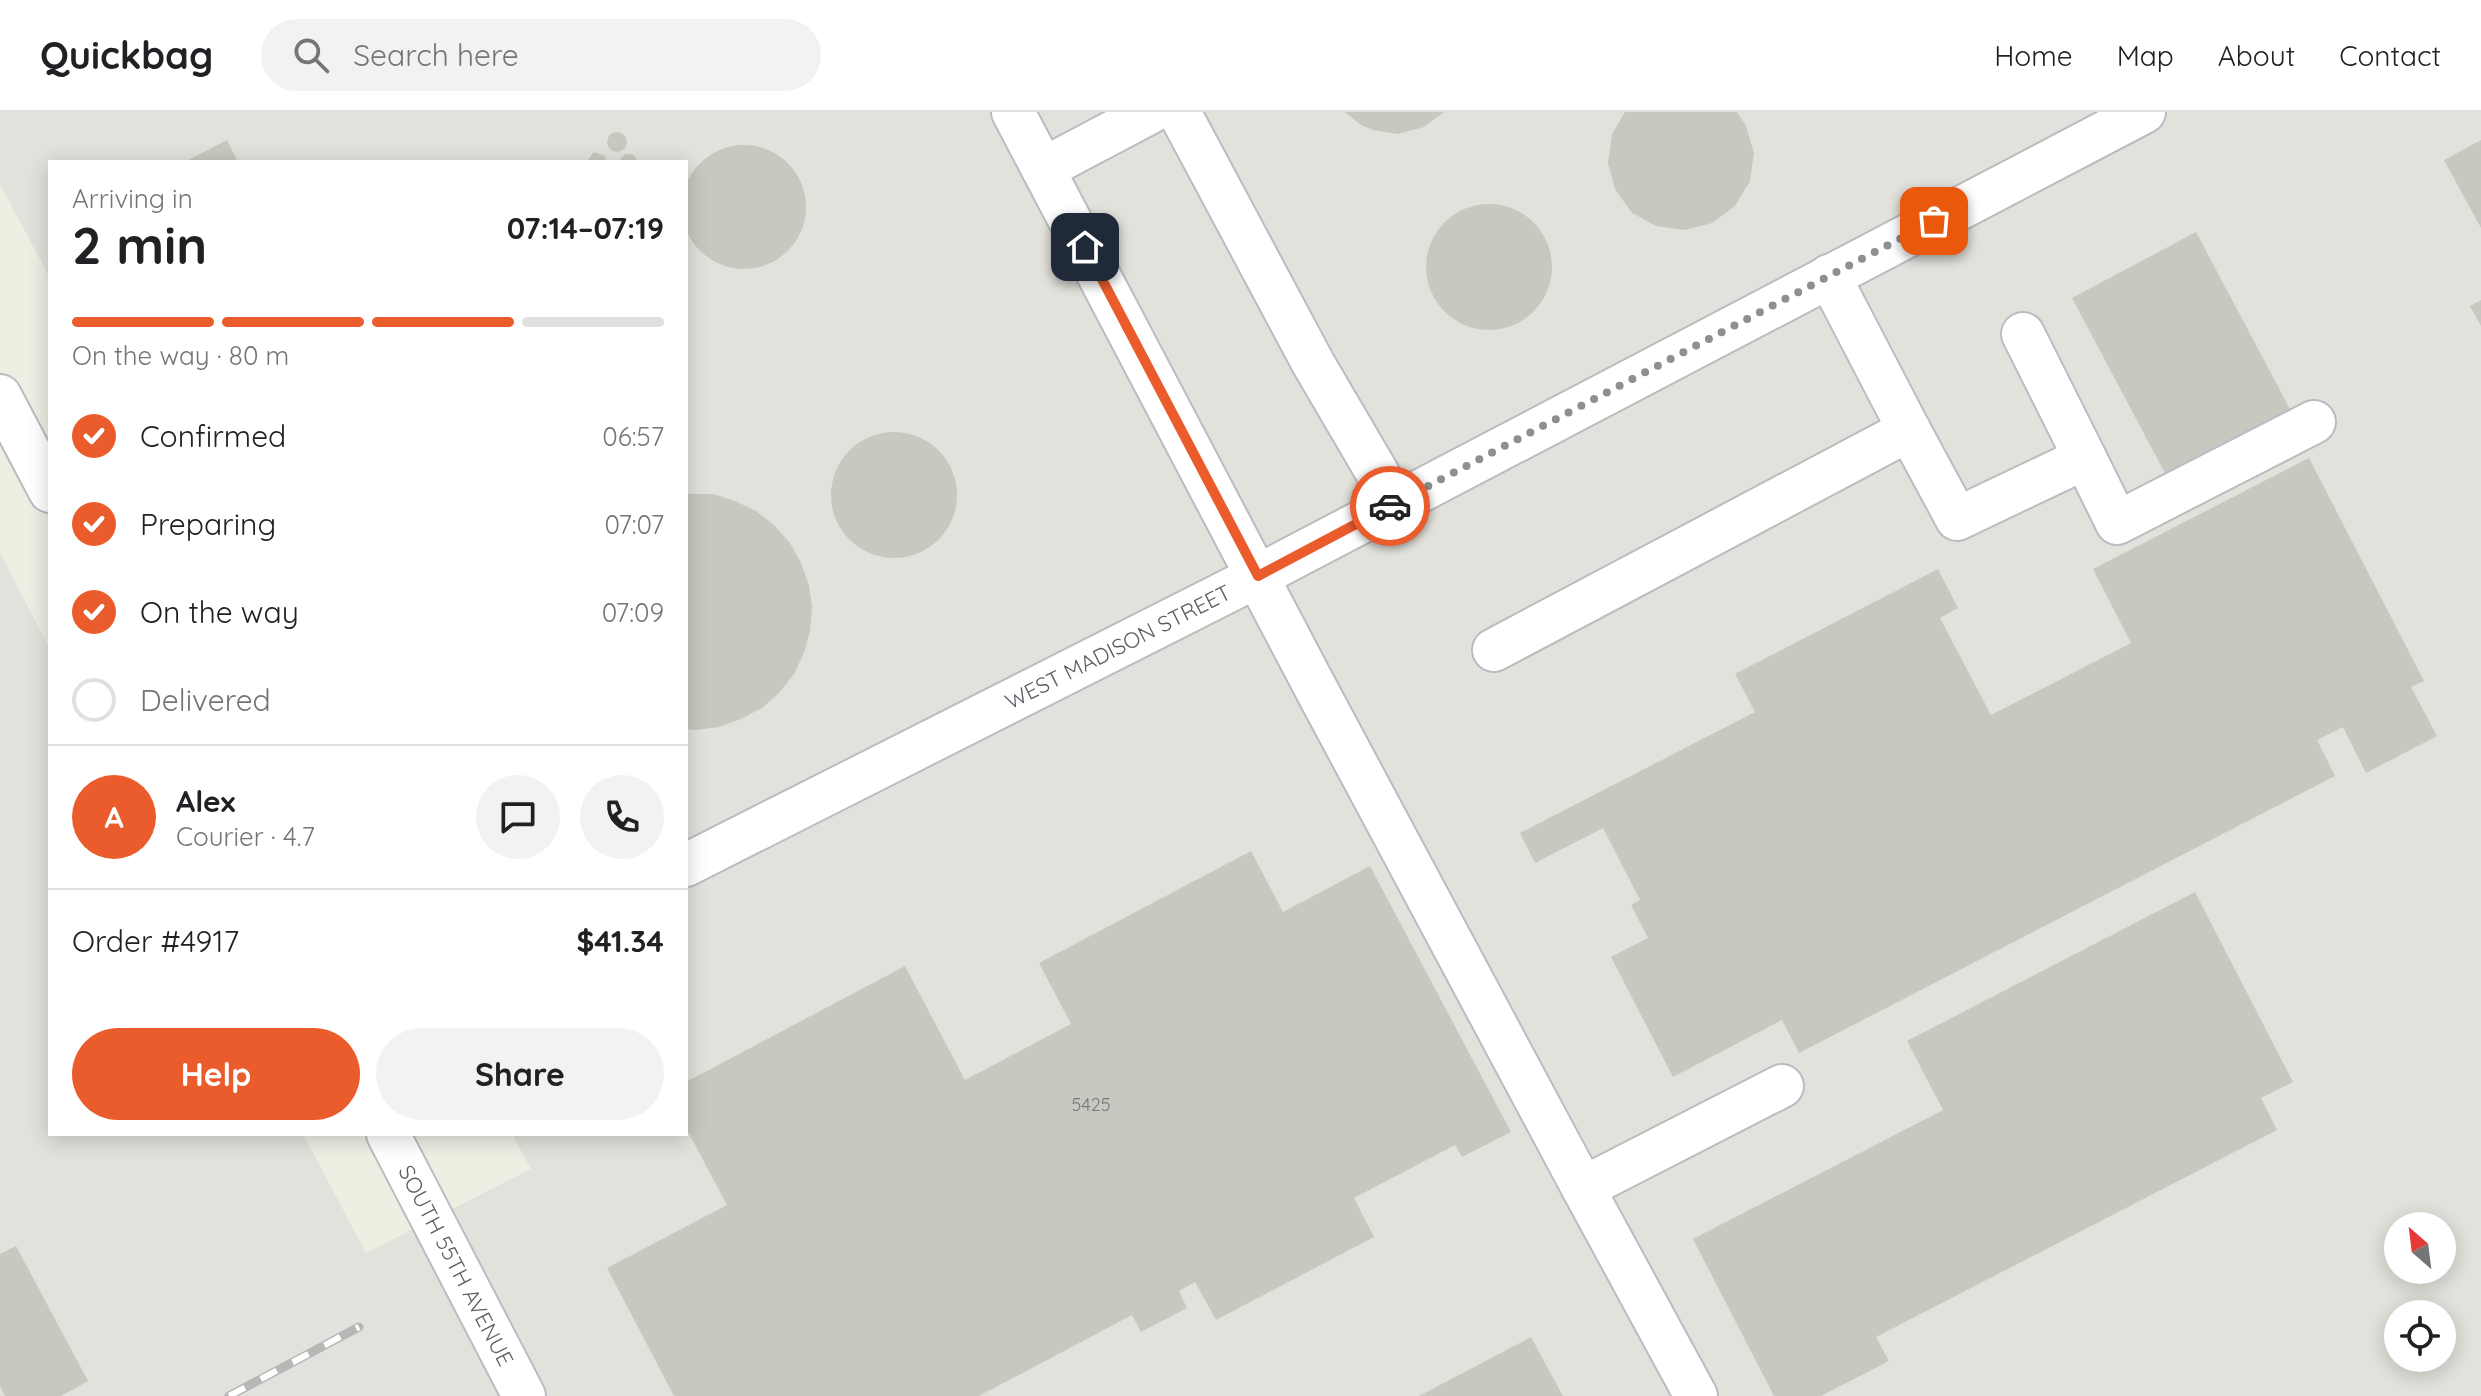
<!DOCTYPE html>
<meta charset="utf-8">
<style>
:root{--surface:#fff;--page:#f2f2f2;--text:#202124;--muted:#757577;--line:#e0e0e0;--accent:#eb5c2d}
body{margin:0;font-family:Quicksand,sans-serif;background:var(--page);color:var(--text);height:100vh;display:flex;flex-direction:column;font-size:30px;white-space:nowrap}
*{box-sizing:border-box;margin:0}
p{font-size:26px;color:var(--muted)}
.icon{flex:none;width:44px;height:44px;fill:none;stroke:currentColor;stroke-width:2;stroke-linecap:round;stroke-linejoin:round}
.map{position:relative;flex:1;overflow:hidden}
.sheet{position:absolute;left:48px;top:48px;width:640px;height:976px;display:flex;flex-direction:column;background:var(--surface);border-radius:0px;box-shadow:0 4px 20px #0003}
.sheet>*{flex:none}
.needle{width:52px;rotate:332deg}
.controls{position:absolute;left:2384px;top:1100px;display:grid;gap:16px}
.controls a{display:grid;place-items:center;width:72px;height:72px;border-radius:50%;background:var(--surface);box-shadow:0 4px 20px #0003;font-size:40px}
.pin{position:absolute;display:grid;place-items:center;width:68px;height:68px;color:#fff;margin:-34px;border-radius:16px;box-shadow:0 4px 12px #0006}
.courier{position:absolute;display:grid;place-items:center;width:80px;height:80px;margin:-40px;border:6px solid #eb5c2d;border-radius:50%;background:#fff;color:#222;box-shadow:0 2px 10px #0007}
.head em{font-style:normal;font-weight:700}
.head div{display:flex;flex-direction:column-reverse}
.head{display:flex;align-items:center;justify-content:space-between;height:136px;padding:0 24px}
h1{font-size:52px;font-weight:700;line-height:60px}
.bar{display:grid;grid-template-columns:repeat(4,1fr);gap:12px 8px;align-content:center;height:96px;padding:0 24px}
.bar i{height:10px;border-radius:6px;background:var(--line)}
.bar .active{background:var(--accent)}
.bar p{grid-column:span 4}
.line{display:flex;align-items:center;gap:20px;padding:0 24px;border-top:2px solid var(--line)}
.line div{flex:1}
.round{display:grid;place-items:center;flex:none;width:84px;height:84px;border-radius:42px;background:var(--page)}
ol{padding:0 24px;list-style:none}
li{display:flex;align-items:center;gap:24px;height:88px}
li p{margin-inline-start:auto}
li .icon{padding:8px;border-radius:50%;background:var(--accent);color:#fff;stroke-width:4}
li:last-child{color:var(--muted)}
li i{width:44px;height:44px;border:4px solid var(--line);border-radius:50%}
.cta{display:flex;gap:16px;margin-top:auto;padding:16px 24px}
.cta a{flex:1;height:92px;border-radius:48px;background:var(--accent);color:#fff;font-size:32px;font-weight:700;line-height:92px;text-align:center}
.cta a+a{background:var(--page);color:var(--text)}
header{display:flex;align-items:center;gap:48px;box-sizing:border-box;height:112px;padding:0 40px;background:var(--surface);border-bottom:2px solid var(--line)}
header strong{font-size:38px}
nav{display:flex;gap:44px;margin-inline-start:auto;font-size:28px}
.search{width:560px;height:72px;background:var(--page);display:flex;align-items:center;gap:20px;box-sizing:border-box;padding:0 28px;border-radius:44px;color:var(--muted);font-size:30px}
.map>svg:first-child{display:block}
.industrial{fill:#e2e1db;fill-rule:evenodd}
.building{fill:#c9c8c0}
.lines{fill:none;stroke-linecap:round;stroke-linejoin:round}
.minor-casing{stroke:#bbbcc2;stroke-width:46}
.minor{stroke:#fff;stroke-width:42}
.rail-casing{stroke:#b6b7b7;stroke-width:9}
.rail{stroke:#fff;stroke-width:6;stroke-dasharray:18;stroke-linecap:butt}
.done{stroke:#8e9090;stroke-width:8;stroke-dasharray:0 14.4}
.route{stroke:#eb5c2d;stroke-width:10}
.labels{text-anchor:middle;stroke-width:7;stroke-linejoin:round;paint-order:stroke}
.number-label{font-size:18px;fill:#76787b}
.street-label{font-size:22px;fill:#5b5e64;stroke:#fff}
</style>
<header>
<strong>Quickbag</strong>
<div class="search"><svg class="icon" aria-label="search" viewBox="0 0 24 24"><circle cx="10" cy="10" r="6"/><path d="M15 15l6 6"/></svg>Search here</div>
<nav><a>Home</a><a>Map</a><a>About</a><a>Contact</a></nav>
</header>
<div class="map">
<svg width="2481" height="1284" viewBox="0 0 2481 1284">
<rect width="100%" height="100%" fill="#eeeee3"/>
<path class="industrial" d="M0,0H2481V1284H0V441L50,537V1022H303L366,1141L531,1057L512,1022H686V50H50V166L0,72ZM2398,1114H2442V1158H2398ZM2398,1202H2442V1246H2398Z"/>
<g class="building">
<polygon points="1345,0 1444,0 1424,15 1398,22 1373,18 1361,13"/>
<polygon points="1625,0 1737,0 1746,14 1754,41 1750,69 1735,94 1712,111 1685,118 1656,114 1632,101 1615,77 1608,51 1612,22"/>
<circle cx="617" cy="30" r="10"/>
<polygon points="227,28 238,50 184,50"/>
<polygon points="2481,28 2481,116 2444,48"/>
<circle cx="744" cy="95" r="62"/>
<polygon points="594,40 605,44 606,50 586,50"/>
<polygon points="625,42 634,43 638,50 618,50"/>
<circle cx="1489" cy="155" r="63"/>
<polygon points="2196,120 2291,299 2167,365 2072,186"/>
<polygon points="2481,188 2481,214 2470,194"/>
<circle cx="894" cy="383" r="63"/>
<polygon points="2309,346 2424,569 2411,575 2437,624 2366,661 2343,615 2317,628 2335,664 1799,941 1782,908 1673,965 1611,845 1648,826 1631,793 1640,788 1603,716 1535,751 1520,721 1755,600 1735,562 1938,457 1958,496 1940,506 1991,603 2131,531 2093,457"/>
<polygon points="686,382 713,382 735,389 756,399 774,413 790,431 801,451 809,473 812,495 810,519 804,541 794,562 779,581 762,596 741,607 719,615 696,618 686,617"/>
<polygon points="1251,739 1283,800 1370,754 1511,1020 1462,1045 1455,1033 1354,1086 1374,1125 1216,1208 1195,1170 1179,1179 1187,1196 1141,1220 1132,1203 979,1284 674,1284 607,1156 727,1093 686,1016 686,970 905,854 965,968 1071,912 1039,851"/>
<polygon points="2195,780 2293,970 2261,986 2277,1018 1876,1225 1889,1249 1821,1284 1774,1284 1693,1127 1943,998 1907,929"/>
<polygon points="16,1134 88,1269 61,1284 5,1284 0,1274 0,1142"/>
<polygon points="1531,1225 1563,1284 1419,1284"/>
</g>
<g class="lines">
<defs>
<g id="minor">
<polyline points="1013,0 1314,573 1583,1076 1782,974"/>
<polyline points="1179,0 1313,251 1395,391"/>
<polyline points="1043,57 1151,0"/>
<polyline points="0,284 50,379"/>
<polyline points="1909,318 1957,407 2085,346 2023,222"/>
<polyline points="2085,346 2117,411 2314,310"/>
<polyline points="1494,538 1909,318 1829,164"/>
<path id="s1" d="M686,753L1258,464L2144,0"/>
<path id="s2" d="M388,1022L524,1284"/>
<polyline points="1583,1076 1696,1284"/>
</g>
</defs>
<use href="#minor" class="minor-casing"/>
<use href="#minor" class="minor"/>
<defs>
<polyline id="rail" points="229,1284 359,1215"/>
</defs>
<use href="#rail" class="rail-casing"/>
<use href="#rail" class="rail"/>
</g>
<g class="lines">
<polyline class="done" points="1390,394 1934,109"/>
<polyline class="route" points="1085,135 1258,464 1390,394"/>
</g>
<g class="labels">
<g class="number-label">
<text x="1091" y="999">5425</text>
</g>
<g class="street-label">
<text dy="8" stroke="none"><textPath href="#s1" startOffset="484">WEST MADISON STREET</textPath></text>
<text dy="8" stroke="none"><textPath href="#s2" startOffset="148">SOUTH 55TH AVENUE</textPath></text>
</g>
</g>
</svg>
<div class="controls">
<a><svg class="needle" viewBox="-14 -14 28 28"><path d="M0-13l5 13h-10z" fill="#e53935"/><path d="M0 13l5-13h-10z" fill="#757577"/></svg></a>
<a><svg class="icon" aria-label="locate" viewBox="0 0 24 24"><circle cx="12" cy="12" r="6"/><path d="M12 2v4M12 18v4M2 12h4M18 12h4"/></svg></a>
</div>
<div class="pin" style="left:1934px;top:109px;background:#ea580c"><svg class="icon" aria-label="bag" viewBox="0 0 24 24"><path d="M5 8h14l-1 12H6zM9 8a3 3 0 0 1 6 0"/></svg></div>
<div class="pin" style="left:1085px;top:135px;background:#1f2937"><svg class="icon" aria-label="home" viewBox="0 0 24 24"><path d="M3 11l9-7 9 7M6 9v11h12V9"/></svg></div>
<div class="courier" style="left:1390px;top:394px"><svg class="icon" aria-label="car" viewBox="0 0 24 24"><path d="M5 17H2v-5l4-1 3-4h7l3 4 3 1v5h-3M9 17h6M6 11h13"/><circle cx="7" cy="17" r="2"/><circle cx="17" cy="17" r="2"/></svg></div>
<section class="sheet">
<div class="head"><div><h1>2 min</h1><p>Arriving in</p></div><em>07:14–07:19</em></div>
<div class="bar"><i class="active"></i><i class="active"></i><i class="active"></i><i></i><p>On the way · 80 m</p></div>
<ol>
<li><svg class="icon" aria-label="check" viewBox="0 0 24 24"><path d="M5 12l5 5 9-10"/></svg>Confirmed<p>06:57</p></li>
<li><svg class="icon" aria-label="check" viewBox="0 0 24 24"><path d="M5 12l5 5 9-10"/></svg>Preparing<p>07:07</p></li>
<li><svg class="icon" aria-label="check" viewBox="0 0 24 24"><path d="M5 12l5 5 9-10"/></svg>On the way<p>07:09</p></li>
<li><i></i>Delivered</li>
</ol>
<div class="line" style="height:144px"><b class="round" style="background:var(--accent);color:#fff">A</b><div><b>Alex</b><p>Courier · 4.7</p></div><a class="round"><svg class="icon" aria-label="chat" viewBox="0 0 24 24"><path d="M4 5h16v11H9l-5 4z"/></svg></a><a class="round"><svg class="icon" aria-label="phone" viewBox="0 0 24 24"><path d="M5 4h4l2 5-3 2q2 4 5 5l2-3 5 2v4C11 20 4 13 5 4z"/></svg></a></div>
<div class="line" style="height:104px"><div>Order #4917</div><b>$41.34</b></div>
<div class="cta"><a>Help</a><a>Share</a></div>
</section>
</div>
